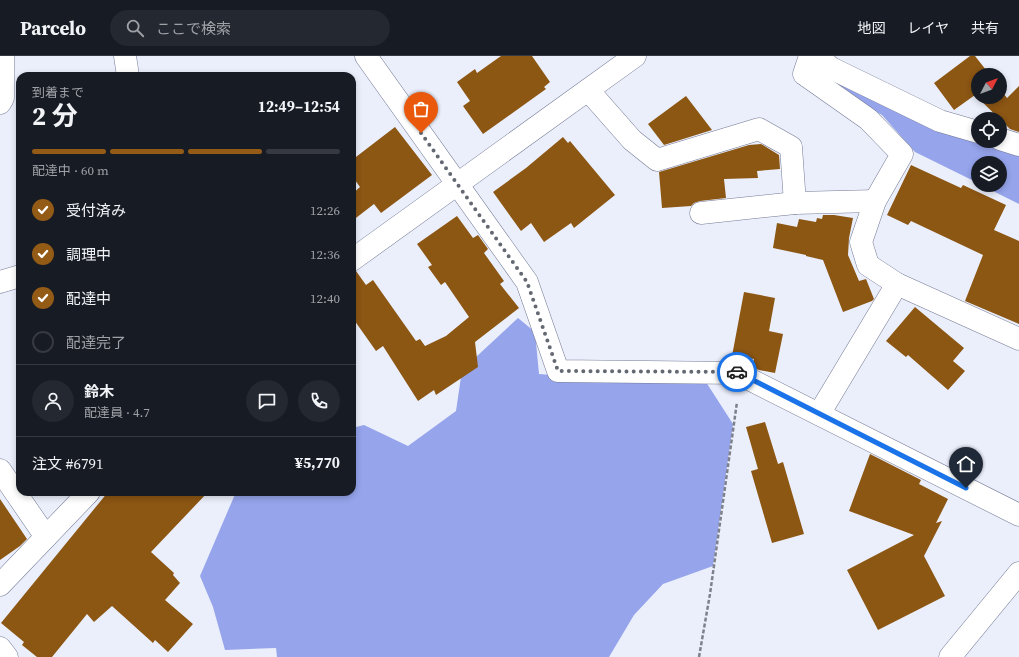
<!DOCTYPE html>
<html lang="ja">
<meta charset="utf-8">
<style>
:root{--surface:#171b24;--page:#242831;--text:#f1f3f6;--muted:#9ea1a6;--line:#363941;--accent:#935b15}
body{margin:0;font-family:"Source Serif 4","Noto Sans JP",serif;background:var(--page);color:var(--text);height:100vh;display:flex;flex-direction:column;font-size:15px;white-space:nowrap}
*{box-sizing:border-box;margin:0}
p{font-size:13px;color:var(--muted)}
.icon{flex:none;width:22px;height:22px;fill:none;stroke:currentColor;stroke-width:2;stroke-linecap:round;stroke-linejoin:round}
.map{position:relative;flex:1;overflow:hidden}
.panel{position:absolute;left:16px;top:16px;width:340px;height:424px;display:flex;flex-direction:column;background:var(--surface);border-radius:12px;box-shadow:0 2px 6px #0003}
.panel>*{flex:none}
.needle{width:26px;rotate:48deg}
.buttons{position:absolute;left:971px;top:12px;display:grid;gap:8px}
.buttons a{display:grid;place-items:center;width:36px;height:36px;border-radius:50%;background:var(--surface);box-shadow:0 2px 6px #0003;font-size:20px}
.pin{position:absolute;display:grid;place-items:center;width:34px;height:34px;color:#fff;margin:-41px -17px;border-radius:50% 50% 50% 0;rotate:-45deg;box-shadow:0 0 4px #0007}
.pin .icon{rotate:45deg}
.courier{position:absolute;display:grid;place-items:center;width:40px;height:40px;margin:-20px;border:3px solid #1a73e8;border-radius:50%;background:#fff;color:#222;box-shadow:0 1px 5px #0007}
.head em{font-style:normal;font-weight:700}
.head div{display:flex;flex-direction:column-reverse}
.head{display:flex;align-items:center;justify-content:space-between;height:68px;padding:0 16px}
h1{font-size:26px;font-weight:700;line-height:30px}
.bar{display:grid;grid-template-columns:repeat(4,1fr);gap:6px 4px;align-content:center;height:48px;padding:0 16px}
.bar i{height:5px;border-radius:3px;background:var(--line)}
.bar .selected{background:var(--accent)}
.bar p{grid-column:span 4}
.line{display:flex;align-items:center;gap:10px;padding:0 16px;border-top:1px solid var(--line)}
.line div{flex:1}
.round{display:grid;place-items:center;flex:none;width:42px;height:42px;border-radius:21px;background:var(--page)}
ol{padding:0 16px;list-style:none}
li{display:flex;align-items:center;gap:12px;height:44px}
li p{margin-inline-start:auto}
li .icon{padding:4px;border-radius:50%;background:var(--accent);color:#fff;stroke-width:4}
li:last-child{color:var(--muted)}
li i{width:22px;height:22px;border:2px solid var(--line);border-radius:50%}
header{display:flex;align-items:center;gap:24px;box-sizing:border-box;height:56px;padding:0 20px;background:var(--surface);border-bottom:1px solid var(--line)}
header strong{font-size:19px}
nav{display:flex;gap:22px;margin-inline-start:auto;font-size:14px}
.search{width:280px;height:36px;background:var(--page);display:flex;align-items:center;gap:10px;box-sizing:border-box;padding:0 14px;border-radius:22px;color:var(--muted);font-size:15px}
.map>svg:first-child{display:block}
.forest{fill:#95a4eb}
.building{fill:#8c5613}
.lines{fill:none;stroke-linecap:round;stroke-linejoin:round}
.minor-casing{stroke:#747a95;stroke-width:23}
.path{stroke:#7d818c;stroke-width:2.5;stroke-dasharray:4 2;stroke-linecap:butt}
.minor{stroke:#fff;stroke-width:22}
.done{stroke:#646872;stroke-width:4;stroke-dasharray:0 7.2}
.route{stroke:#1a73e8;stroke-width:5}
</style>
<header>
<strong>Parcelo</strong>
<div class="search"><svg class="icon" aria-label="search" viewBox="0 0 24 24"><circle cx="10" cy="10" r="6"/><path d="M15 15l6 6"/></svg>ここで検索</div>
<nav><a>地図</a><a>レイヤ</a><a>共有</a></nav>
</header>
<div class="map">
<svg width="1019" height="601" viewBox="0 0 1019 601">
<rect width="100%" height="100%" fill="#ebeffb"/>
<g class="forest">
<polygon points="826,16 937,75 1019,98 1019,148 981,129 1000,129 1000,107 978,107 978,127 915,96 882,59 820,23"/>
<polygon points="518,262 535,276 539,318 565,320 704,323 733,368 713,510 663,528 634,559 609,601 277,601 276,592 225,594 213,551 200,520 236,436 352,436 352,372 364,369 408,390 456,355 462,314"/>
</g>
<g class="building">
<polygon points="501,0 532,0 550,26 544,31 546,33 483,78 463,50 470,45 457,26 475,13 477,17"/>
<polygon points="970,0 975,0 990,19 978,19 978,41 1000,41 1000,33 1007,42 1019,30 1019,76 1010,73 975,39 954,54 934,27"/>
<polygon points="686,40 712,74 664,89 648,68"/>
<polygon points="395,71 432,119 381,157 374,148 352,165 352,138 360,131 352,120 352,104"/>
<polygon points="563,81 568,87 570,85 615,139 574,172 571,167 544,186 531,167 521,175 493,136 526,112"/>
<polygon points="761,88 779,99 780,113 757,115 758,122 724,123 726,142 700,145 694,147 691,150 662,152 659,116 749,89"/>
<polygon points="911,109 961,132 963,129 1006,149 994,174 1019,185 1019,268 965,245 983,199 911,165 908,169 887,159"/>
<polygon points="823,159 834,159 853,162 849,182 848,199 859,225 866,223 874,243 872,245 843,256 823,204 806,200 806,199 773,192 777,167 797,171 799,163 816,166 817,162 822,163"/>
<polygon points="457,160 473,182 478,179 488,193 484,197 504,225 500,228 519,252 475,286 478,311 436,339 434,334 418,345 383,290 376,295 352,261 352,216 356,215 366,229 373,224 416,285 420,283 425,290 446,280 469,261 445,226 441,229 428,211 432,209 417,188"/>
<polygon points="744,236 775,242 769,275 783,278 775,317 759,314 752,311 754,303 732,300"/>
<polygon points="915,251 964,292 953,305 965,315 948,334 908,299 906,301 886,285"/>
<polygon points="765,366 778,408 783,406 804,478 772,487 751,415 758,413 746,371"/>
<polygon points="870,398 921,424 919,428 948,443 936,467 942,465 924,500 945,540 878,574 847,514 914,479 849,455"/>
<polygon points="108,436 208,436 151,496 174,517 173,519 180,527 165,544 193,568 168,596 155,584 153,587 112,550 94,566 87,558 52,601 37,601 22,589 24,586 1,567"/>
<polygon points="0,443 27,483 20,490 0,504"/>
</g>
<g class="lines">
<defs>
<g id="minor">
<polyline points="125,0 128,20"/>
<polyline points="366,0 527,226 558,315 737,317 1019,459"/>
<polyline points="810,0 804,18 868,63 902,98 875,145 861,186 868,209 897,228 819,358"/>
<polyline points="817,0 831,12 940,65 978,76"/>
<polyline points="588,34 632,84 657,104 759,73 791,91 795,147"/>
<polyline points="0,47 3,42 3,0"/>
<polyline points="1000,83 1019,89"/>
<polyline points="701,157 795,147 875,145"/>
<polyline points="352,204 635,0"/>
<polyline points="0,226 20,220"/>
<polyline points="897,228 1019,283"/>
<polyline points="0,414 46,481"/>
<polyline points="0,529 89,436"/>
<polyline points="0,592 7,601"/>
<polyline points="950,601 1019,517"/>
</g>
</defs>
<use href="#minor" class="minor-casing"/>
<polyline class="path" points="699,601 710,538 737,346"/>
<use href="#minor" class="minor"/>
</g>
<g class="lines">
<polyline class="done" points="421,77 527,226 558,315 737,316"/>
<polyline class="route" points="737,316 966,432"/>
</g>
</svg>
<div class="buttons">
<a><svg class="needle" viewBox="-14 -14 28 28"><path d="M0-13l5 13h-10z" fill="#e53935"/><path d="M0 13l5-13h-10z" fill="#9ea1a6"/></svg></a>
<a><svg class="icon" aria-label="locate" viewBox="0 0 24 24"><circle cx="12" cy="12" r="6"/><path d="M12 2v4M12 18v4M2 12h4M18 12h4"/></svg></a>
<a><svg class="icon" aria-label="layers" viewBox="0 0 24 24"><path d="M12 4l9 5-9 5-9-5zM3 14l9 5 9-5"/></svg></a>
</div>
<div class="pin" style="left:421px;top:77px;background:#ea580c"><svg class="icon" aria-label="bag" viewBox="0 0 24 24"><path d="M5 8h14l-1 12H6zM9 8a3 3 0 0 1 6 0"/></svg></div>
<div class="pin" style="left:966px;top:432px;background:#1f2937"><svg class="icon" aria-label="home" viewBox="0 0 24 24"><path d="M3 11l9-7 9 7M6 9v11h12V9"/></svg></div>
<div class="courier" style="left:737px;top:316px"><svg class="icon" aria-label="car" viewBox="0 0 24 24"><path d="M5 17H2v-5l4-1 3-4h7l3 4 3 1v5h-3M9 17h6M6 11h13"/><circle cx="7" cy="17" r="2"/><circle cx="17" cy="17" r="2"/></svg></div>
<section class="panel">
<div class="head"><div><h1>2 分</h1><p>到着まで</p></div><em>12:49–12:54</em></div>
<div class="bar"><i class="selected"></i><i class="selected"></i><i class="selected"></i><i></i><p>配達中 · 60 m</p></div>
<ol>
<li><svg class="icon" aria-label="check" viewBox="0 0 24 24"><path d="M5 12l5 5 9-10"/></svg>受付済み<p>12:26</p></li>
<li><svg class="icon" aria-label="check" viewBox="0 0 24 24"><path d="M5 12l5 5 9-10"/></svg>調理中<p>12:36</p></li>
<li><svg class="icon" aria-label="check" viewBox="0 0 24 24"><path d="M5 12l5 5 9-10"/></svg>配達中<p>12:40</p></li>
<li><i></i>配達完了</li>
</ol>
<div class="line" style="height:72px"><a class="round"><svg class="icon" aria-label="person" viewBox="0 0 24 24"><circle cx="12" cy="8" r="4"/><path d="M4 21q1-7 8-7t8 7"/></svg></a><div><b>鈴木</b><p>配達員 · 4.7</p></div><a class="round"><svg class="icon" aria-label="chat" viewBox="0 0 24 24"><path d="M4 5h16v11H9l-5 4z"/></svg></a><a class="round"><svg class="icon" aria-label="phone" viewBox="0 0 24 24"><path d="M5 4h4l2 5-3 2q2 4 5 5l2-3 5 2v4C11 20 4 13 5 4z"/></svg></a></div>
<div class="line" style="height:52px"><div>注文 #6791</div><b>¥5,770</b></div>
</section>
</div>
